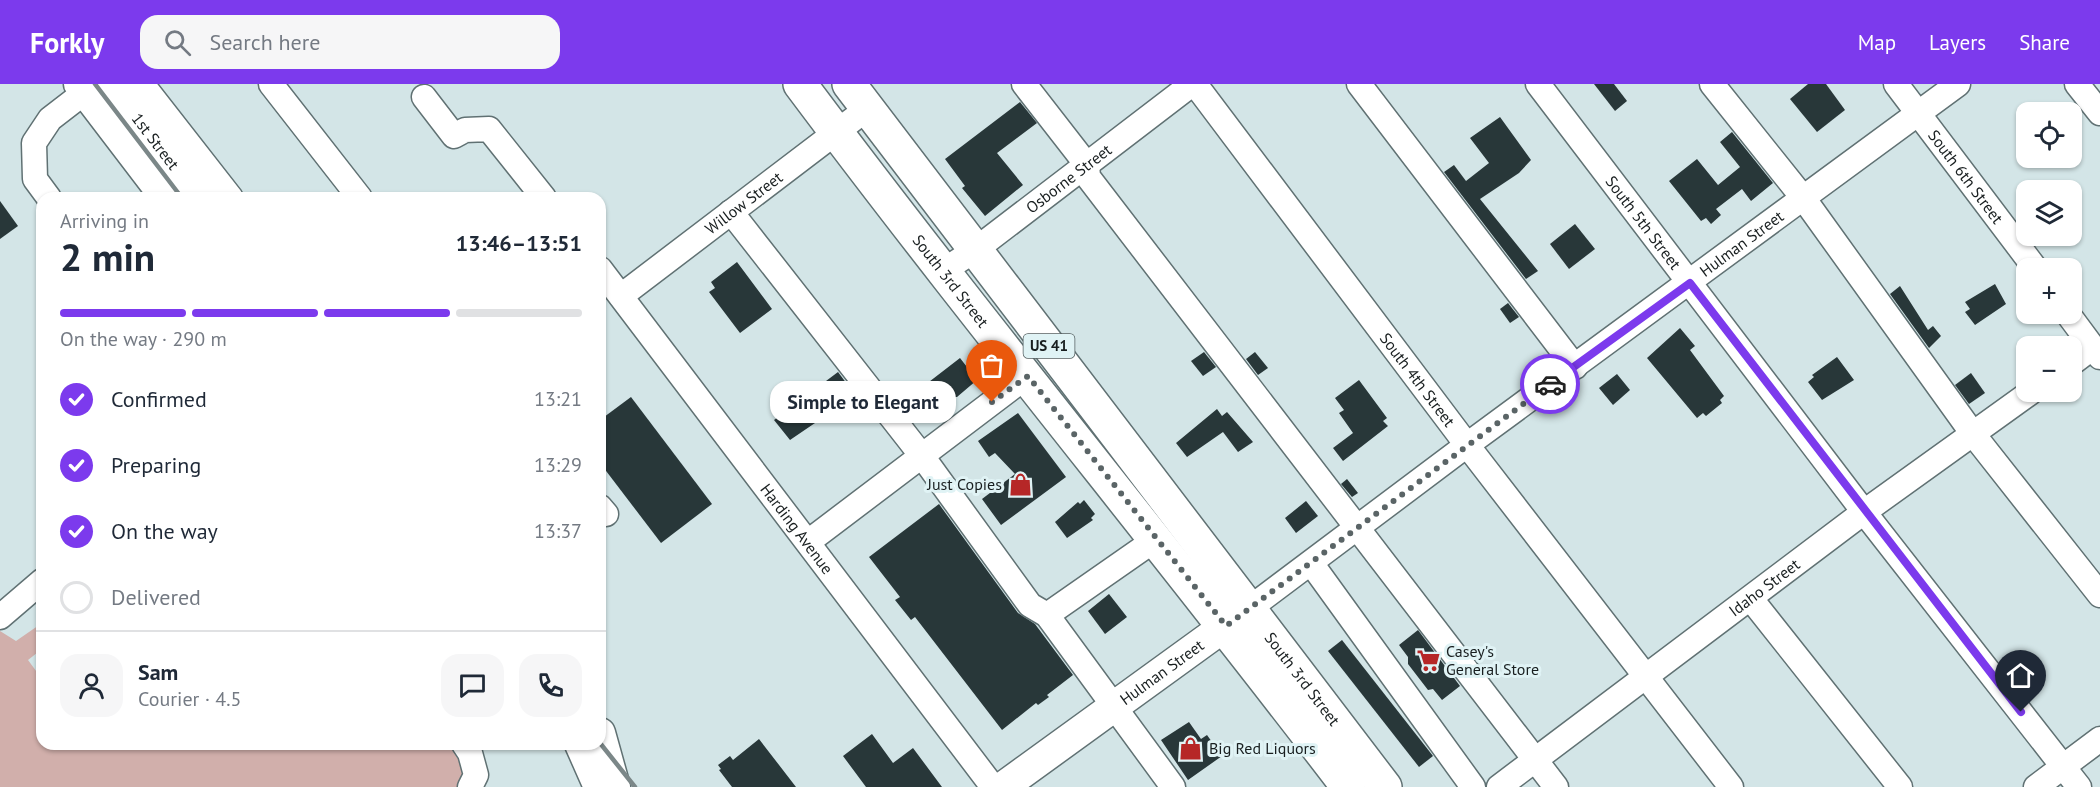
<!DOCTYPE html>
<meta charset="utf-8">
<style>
:root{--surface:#fff;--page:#f6f6f7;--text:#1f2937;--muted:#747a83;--line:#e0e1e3;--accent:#7c3aed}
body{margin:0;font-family:"PT Sans",sans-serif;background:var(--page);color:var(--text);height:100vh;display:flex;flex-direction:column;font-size:22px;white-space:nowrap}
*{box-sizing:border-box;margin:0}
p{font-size:20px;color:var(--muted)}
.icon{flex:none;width:33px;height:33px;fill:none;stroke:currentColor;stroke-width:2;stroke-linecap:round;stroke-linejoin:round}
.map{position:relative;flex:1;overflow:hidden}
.side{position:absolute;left:36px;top:108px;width:570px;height:558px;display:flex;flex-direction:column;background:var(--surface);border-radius:18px;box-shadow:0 2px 4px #0004}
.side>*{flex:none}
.controls{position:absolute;left:2016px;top:18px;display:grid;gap:12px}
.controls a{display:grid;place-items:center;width:66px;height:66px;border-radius:12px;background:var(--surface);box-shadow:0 2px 4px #0004;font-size:30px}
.pin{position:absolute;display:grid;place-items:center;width:51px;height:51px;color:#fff;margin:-62px -26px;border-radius:50% 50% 50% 0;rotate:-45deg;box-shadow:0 0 6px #0007}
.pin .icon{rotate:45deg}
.courier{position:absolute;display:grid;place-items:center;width:60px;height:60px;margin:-30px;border:4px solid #7c3aed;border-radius:50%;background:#fff;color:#222;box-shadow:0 2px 8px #0007}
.bubble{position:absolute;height:42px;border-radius:18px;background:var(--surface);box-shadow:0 2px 4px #0004;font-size:20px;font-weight:600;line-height:42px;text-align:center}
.headline em{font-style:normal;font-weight:600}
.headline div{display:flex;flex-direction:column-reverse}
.headline{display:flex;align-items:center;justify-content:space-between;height:102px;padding:0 24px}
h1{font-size:39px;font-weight:600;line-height:45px}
.bar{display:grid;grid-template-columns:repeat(4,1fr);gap:9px 6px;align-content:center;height:72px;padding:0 24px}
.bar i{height:8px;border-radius:4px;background:var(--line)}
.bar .on{background:var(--accent)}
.bar p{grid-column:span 4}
.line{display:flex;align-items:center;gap:15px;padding:0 24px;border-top:2px solid var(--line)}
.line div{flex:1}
.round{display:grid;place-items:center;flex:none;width:63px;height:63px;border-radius:18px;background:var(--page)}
ol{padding:0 24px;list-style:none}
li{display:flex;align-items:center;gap:18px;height:66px}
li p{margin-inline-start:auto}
li .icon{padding:6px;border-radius:50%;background:var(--accent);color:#fff;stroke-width:4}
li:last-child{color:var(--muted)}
li i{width:33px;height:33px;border:3px solid var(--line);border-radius:50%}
header{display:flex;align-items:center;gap:36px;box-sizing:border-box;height:84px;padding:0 30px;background:var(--accent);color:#fff}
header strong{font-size:28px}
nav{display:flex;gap:33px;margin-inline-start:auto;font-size:21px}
.search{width:420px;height:54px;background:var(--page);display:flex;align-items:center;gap:15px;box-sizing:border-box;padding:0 21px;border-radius:18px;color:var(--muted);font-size:22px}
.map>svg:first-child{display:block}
.green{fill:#d1afab}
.building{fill:#283739}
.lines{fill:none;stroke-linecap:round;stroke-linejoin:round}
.minor-casing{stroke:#607173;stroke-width:27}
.major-casing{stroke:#607173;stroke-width:33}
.highway-casing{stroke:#607173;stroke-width:36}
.minor{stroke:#fff;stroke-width:24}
.major{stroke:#fff;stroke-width:30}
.highway{stroke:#fff;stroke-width:33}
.rail{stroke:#7b8788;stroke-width:4.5}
.done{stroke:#5a6466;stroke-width:6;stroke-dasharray:0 10.8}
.route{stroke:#7c3aed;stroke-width:8}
.labels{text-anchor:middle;stroke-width:6;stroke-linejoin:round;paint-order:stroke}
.shield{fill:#e0f3f5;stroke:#555f60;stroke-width:1.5}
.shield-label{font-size:15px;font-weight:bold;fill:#191f20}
.street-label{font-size:16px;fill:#191f20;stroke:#e0f3f5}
.poi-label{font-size:16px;fill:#191f20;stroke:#e0f3f5;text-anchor:start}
</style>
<header>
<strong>Forkly</strong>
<div class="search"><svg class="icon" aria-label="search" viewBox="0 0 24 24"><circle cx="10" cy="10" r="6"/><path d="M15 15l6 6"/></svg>Search here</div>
<nav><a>Map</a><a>Layers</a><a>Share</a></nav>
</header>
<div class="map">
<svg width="2100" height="703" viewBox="0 0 2100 703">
<rect width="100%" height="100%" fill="#d3e5e7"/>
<polygon class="green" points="42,539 42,565 28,576 42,595 42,660 456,660 466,672 463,703 0,703 0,547 16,557"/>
<g class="building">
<polygon points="1594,0 1614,0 1627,17 1615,27"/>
<polygon points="1808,0 1826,0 1845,26 1817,48 1790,15"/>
<polygon points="1020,18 1037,39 997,69 1023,101 985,132 962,104 965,102 945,75"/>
<polygon points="1500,33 1531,76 1519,89 1480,115 1538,187 1526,195 1444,88 1454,81 1466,97 1489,79 1470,54"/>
<polygon points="1732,48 1773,99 1751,117 1742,105 1716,125 1721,131 1711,140 1706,134 1701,137 1669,97 1697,75 1718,101 1740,83 1720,58"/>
<polygon points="0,117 18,142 0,155"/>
<polygon points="1575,140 1595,165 1569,185 1550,160"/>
<polygon points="737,178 772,225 740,249 709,208 715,204 711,198"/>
<polygon points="1995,200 2006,220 1975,241 1965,228 1970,225 1965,218"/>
<polygon points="1900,202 1928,246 1933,242 1941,252 1929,264 1890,210"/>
<polygon points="1508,219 1519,233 1510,239 1500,225"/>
<polygon points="1680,244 1695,262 1690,266 1724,312 1720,316 1722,319 1706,332 1703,329 1697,334 1647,274"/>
<polygon points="1204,268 1216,283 1203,292 1191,277"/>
<polygon points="1255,268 1268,284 1258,291 1246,275"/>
<polygon points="1837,273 1854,296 1822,316 1808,298 1814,293 1812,291"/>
<polygon points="960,274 977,296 957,313 953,313 941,322 925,301"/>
<polygon points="838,288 853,308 838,319 840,322 790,356 774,336"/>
<polygon points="1971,289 1985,309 1969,320 1955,301"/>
<polygon points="1617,290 1630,306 1613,321 1599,304"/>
<polygon points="1359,296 1387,334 1383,337 1388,342 1343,377 1333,364 1353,349 1339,329 1344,326 1335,314"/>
<polygon points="631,313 712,420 661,459 600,379 600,336"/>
<polygon points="1217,325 1222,332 1227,328 1253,358 1238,368 1223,348 1187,373 1176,359"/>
<polygon points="1018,329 1066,393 1001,441 982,415 1015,390 995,369 989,373 978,357"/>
<polygon points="1347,395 1358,409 1352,413 1341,400"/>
<polygon points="1084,416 1095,430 1091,434 1093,436 1067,454 1055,438 1078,418 1080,420"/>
<polygon points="1306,417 1318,432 1296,449 1285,434"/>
<polygon points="939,420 1018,529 1035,540 1073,591 1047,611 1049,613 1038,621 1036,619 1002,646 915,533 911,536 895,516 900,513 869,473"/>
<polygon points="1109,510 1127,533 1105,550 1088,527"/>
<polygon points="1418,546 1460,602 1442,616 1433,605 1428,606 1408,580 1408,573 1399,561"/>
<polygon points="1342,556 1433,672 1419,683 1328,567"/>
<polygon points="1189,638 1201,655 1207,651 1222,672 1188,696 1161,656"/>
<polygon points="872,650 893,679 913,664 942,703 866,703 843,672"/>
<polygon points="759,655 796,703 732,703 719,686 721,685 718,681 730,672 733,676"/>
</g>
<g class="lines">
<defs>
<g id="minor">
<polyline points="142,0 231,114"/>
<polyline points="271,0 360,114"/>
<polyline points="1024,0 1087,81 1088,93 1556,703"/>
<path id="s1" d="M1195,0L1467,361L1731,703"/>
<polyline points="1359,0 1575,283"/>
<path id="s2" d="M1538,0L1864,428L2079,703"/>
<polyline points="1712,0 1804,115 1973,350 2100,511"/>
<path id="s3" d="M1896,0L2035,184"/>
<polyline points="2077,0 2100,29"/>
<polyline points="424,13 454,52 465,46 489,45 544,114"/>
<polyline points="49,114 35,95 34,59 50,35 85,8"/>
<polyline points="731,128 922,372 1030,521 1047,531 1173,703"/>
<path id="s4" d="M600,185L993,703"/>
<path id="s5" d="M943,187L975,166L1192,0"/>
<path id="s6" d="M621,212L868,24"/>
<polyline points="2068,230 2100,273"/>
<polyline points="2072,279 2093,263"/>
<polyline points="600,423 606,430"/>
<polyline points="808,458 1027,292"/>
<polyline points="1311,479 1473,703"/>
<polyline points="1751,515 1900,703"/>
<path id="s7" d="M1250,524L1467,361L1958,0"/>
<polyline points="1047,531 1156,455"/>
<polyline points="0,533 42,497"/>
<polyline points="464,660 470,669 476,691 470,703"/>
<path id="s8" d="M1499,703L1864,428L2031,308"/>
<polyline points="2036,703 2100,655"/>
</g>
<g id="major">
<polyline points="79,0 166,114"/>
<path id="s9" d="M112,0L199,114"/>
<polyline points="600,649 615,703"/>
<polyline points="580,660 599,703"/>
<path id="s10" d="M1003,703L1243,529"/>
</g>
<g id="highway">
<path id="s11" d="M800,0C978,238 1168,467 1348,703"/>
<path id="s12" d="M849,0L1385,703"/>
</g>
</defs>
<use href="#minor" class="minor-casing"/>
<use href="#major" class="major-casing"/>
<use href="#highway" class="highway-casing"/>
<use href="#minor" class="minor"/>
<use href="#major" class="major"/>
<use href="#highway" class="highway"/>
<g class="rail">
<polyline points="95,0 182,114"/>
<polyline points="600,659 635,703"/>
</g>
</g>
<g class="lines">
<polyline class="done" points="992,318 1028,292 1226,542 1550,300"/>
<polyline class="route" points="1550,300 1690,199 2021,628"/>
</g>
<defs>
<symbol id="shop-bare" viewBox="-9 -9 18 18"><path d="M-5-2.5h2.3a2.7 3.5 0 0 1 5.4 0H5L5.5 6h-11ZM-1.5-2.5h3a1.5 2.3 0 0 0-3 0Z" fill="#b62727" stroke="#e0f3f5" stroke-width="2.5" paint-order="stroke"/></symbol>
<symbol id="supermarket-bare" viewBox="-9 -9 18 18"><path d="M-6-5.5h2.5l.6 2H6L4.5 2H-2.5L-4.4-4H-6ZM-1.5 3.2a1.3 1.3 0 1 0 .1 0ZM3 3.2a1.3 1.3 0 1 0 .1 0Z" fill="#b62727" stroke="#e0f3f5" stroke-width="2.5" paint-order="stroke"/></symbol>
</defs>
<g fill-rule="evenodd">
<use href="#shop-bare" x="1004" y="384" width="33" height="33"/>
<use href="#supermarket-bare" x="1412" y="560" width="33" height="33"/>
<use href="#shop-bare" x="1174" y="648" width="33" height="33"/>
</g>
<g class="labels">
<rect class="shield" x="1023.5" y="250" width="51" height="24" rx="4.5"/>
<g class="shield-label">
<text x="1049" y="267">US 41</text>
</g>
<g class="street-label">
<text dy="6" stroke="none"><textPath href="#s9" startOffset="72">1st Street</textPath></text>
<text dy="6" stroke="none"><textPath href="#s3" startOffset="116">South 6th Street</textPath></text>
<text dy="6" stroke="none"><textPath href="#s5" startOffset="156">Osborne Street</textPath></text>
<text dy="6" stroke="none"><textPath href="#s6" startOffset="154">Willow Street</textPath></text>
<text dy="6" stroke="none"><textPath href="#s2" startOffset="174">South 5th Street</textPath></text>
<text dy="6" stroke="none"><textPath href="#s7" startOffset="612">Hulman Street</textPath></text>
<text dy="6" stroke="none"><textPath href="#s11" startOffset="248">South 3rd Street</textPath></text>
<text dy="6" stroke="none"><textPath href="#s1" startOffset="370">South 4th Street</textPath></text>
<text dy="6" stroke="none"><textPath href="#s4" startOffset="326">Harding Avenue</textPath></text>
<text dy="6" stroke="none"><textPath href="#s8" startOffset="332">Idaho Street</textPath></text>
<text dy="6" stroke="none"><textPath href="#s10" startOffset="196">Hulman Street</textPath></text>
<text dy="6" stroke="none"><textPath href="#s12" startOffset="748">South 3rd Street</textPath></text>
</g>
<g class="poi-label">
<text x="1002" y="406" text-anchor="end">Just Copies</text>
<text x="1446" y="573">Casey's<tspan x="1446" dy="18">General Store</tspan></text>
<text x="1209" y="670">Big Red Liquors</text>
</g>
</g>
</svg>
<div class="controls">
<a><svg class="icon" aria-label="locate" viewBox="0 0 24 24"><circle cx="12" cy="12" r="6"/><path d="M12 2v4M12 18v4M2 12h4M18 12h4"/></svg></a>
<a><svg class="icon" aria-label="layers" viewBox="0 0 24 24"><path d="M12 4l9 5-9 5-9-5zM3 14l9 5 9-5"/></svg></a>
<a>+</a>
<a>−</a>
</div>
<div class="pin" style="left:992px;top:318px;background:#ea580c"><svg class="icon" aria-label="bag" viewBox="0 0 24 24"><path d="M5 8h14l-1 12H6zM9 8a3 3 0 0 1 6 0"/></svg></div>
<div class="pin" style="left:2021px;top:628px;background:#1f2937"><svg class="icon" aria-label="home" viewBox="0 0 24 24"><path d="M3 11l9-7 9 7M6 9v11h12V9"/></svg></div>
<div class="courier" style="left:1550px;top:300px"><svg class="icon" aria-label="car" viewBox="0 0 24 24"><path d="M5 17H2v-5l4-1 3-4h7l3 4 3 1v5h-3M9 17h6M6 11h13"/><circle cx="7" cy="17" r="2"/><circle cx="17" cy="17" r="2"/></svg></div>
<div class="bubble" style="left:770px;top:297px;width:186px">Simple to Elegant</div>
<section class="side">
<div class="headline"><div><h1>2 min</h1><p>Arriving in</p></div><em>13:46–13:51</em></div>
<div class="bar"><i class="on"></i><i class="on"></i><i class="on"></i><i></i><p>On the way · 290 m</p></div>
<ol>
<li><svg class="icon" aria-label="check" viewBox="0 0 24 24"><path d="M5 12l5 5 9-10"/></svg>Confirmed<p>13:21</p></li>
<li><svg class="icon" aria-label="check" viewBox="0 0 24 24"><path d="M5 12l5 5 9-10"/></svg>Preparing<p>13:29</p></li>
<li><svg class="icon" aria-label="check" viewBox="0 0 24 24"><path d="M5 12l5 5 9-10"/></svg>On the way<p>13:37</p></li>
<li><i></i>Delivered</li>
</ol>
<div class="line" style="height:108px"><a class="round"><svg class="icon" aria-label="person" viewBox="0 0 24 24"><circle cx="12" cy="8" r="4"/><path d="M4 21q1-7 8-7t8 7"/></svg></a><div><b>Sam</b><p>Courier · 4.5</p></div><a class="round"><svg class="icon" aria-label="chat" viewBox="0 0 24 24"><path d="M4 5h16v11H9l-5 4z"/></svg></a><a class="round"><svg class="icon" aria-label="phone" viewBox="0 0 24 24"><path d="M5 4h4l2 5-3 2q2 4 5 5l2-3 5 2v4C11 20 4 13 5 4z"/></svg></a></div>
</section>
</div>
